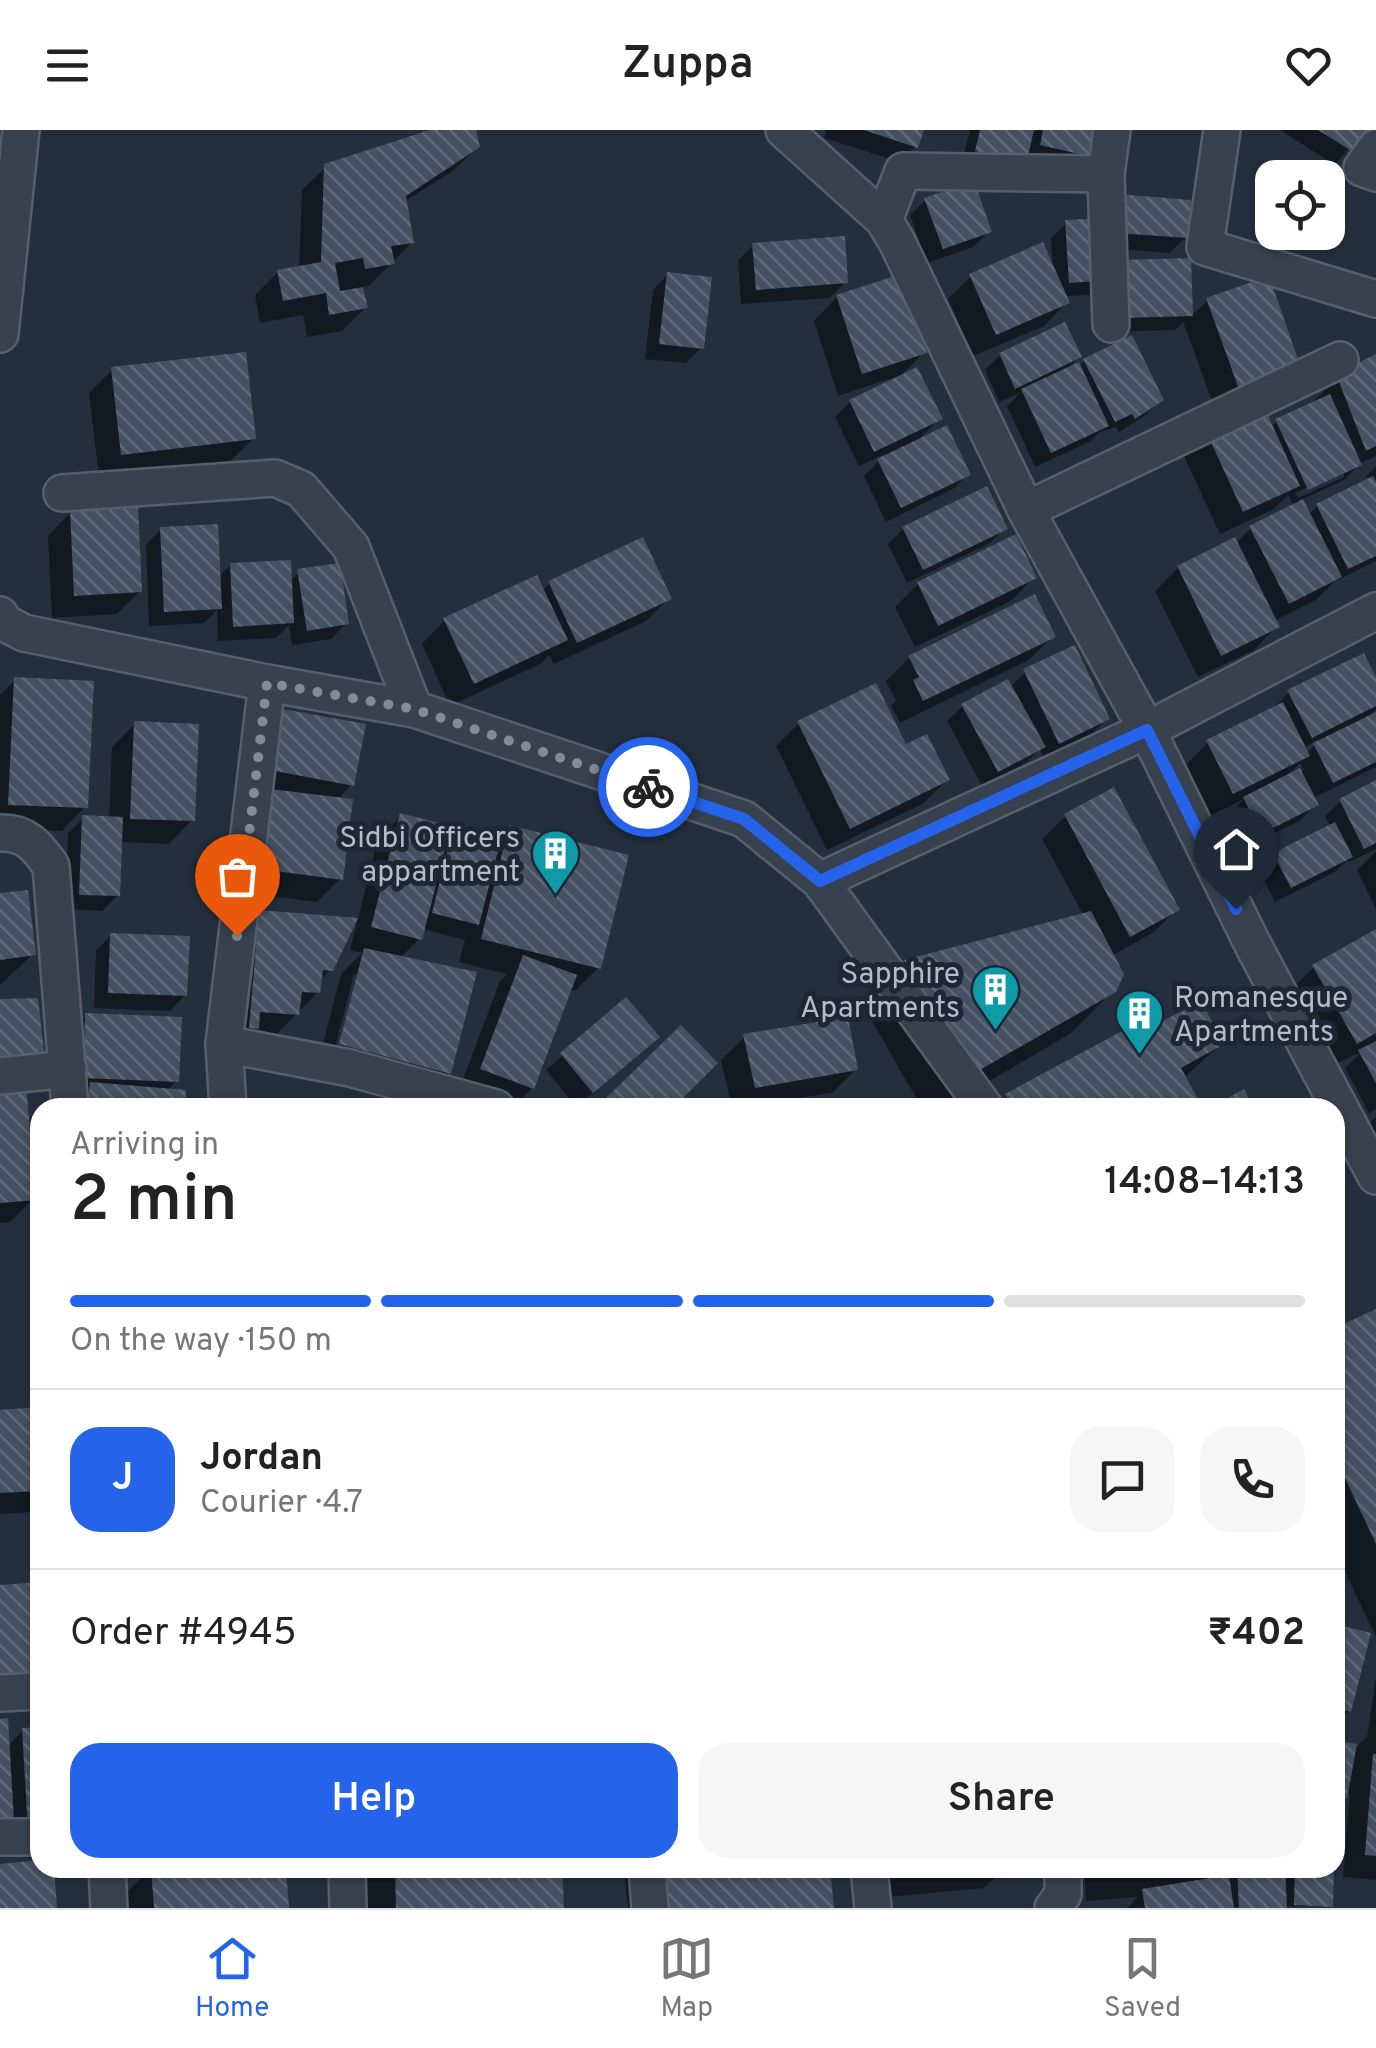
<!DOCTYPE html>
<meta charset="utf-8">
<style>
:root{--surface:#fff;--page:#f6f6f6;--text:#222;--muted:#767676;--line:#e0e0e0;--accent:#2563eb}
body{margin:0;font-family:Overpass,sans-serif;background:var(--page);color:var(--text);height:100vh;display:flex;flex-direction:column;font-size:38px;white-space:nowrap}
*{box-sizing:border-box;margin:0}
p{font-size:32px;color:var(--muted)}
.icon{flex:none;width:55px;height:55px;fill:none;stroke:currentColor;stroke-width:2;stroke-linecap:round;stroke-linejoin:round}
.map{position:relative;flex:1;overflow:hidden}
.sheet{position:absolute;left:30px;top:968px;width:1315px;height:780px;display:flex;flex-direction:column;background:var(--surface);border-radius:30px;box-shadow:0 2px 8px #0004}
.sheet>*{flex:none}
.tools{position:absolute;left:1255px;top:30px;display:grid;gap:20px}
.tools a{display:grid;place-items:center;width:90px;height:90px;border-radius:20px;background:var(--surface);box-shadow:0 2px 8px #0004;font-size:50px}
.pin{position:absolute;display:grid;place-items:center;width:85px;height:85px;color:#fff;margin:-102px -42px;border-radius:50% 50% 50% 0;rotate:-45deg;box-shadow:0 0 10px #0007}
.pin .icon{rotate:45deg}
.courier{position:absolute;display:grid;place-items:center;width:100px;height:100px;margin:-50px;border:8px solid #2563eb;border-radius:50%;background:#fff;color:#222;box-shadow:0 2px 12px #0007}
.head em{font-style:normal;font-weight:600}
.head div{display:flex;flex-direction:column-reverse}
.head{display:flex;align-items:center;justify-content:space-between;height:170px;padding:0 40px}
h1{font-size:65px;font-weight:600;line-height:75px}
.bar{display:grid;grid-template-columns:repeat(4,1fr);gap:15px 10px;align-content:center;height:120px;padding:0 40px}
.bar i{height:12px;border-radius:8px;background:var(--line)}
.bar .selected{background:var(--accent)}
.bar p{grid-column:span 4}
.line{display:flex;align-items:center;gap:25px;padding:0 40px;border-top:2px solid var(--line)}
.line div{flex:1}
.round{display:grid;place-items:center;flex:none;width:105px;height:105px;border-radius:30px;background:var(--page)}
.primary-button{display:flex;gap:20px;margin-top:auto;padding:20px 40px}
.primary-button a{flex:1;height:115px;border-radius:30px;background:var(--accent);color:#fff;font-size:40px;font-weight:600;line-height:115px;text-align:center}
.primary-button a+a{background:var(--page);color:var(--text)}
header{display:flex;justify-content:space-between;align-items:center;height:130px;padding:0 40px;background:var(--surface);font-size:45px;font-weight:600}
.tabs{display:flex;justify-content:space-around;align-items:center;height:140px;border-top:2px solid var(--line);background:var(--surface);font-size:28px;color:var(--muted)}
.tabs a{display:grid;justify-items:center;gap:5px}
.tabs .selected{color:var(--accent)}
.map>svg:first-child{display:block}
.shadow{fill:#0007;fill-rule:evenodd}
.building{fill:url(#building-back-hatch)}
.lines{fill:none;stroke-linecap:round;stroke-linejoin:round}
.minor-casing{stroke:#565f6c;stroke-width:40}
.minor{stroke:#38414e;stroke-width:35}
.done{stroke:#828b98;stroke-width:10;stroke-dasharray:0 18}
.route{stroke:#2563eb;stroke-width:12}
.labels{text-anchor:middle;stroke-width:10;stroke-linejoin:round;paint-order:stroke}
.poi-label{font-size:30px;fill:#b4bcc9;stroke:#1d2633;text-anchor:end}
</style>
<header><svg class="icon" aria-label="menu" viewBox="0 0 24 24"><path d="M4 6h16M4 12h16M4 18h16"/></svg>Zuppa<svg class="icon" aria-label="heart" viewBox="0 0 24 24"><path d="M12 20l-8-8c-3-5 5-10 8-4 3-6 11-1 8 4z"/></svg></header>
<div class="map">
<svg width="1376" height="1778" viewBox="0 0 1376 1778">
<defs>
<pattern id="building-back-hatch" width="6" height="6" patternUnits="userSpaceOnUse" patternTransform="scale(2.5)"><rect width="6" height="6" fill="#455162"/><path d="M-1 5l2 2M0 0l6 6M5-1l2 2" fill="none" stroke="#5d6877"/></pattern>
</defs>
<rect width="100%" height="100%" fill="#242f3e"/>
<g class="shadow">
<polygon points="438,0 474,0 478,16 454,40 404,72 412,112 369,156 361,157 365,178 342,201 307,207 303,185 260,193 255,165 278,142 299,138 302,60 326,37"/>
<polygon points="826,0 921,0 916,16 900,32 824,8"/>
<polygon points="970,0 1032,0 1030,6 1036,0 1092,0 1086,24 1071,40 961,36"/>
<polygon points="1280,0 1363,0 1335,35"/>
<polygon points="1119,66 1188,72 1186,107 1170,123 1103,118 1104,149 1121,133 1189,130 1190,187 1207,171 1267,149 1298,237 1274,261 1217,284 1183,192 1175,200 1107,202 1105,149 1089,165 1064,166 1067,172 1044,196 973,226 948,169 971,146 1042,115 1053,138 1051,108 1066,93 1103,91 1104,82"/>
<polygon points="926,70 989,102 973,117 927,133 910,85"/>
<polygon points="753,115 846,152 830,168 741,174 738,131"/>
<polygon points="668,144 701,218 686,233 645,229 653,160"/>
<polygon points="837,167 924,222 899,248 940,288 916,312 968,344 953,359 886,392 864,346 887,323 859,336 835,287 850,272 891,253 889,249 838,266 814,191"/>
<polygon points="1000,225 1079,227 1066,240 1079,237 1085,231 1161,269 1146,285 1119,302 1116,297 1098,303 1091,311 1035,337 1007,276 1020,263 999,272 985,240"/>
<path d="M1376,227V326L1361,333L1344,350L1301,370L1308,385L1318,376L1369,351L1366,346L1376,336V431L1334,452L1316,470L1274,491L1277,496L1254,520L1198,547L1155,461L1178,438L1236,413L1250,399L1294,377L1288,365L1274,379L1220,404L1183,324L1206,301L1271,298L1277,291L1316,274L1315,270L1338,246ZM1344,341V347L1298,368L1295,363Z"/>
<polygon points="112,240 254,308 230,331 99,347 89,263"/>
<polygon points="71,382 140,461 117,484 52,488 48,406"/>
<polygon points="1005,398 990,413 907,453 888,414 903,399"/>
<polygon points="161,399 218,447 231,435 290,451 299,442 347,493 331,509 292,515 289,495 276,508 218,511 217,480 204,493 149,496 146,415"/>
<polygon points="1034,447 1011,471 915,517 895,477 918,454"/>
<polygon points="550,453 669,468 646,491 554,534 549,525 542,533 450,576 422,514 445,490 542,461"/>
<polygon points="1053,506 1030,529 900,593 891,575 896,571 886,551 909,528"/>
<polygon points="1025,542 1107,588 1092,604 1043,627 1040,619 1027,632 982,656 947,591 963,576 1010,557"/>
<polygon points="15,550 85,677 62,701 0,698 0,565"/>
<path d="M1376,552V579L1368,587L1376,584V637L1313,668L1316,674L1301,690L1246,717L1229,685L1244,669L1210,686L1185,636L1208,612L1274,578L1289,562ZM1317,611L1318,612L1306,624L1303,618ZM1300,633L1304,640L1286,649L1285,648Z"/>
<polygon points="283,581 352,654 337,670 341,748 317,772 238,762 260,605"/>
<polygon points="799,593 905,618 947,650 924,673 827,720 776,616"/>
<polygon points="135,594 192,690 169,714 120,712 118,765 102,781 65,779 68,703 83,688 109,689 112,617"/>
<polygon points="1376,653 1376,719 1349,732 1347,730 1335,742 1275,772 1259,740 1274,725 1331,697 1325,686 1341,671"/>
<path d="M401,686L445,710L454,700L497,711L510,698L598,838L575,861L569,860L532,958L512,978L458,963L500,851L507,844L459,832L465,810L422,799L420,808L400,828L449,943L426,966L317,937L341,844L362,823L350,820L378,709ZM354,844H360L338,926L333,925Z"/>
<polygon points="1066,686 1177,779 1154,802 1111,826 1114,860 1070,904 943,978 922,978 862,874 905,832 1084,786 1042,709"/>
<polygon points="1376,721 1376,779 1357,740"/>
<polygon points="0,765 33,824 0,855"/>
<polygon points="260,783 331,839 319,851 318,862 274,907 233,921 236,806"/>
<polygon points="1376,802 1376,979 1369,983 1345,938 1361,922 1333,935 1290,860 1314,837"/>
<polygon points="111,805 185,865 170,881 94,878 96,821"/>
<polygon points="626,871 641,922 576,976 546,940"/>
<polygon points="0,872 33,1069 10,1092 0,1093"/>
<polygon points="86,886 176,951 167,961 182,978 68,978 63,909"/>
<polygon points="681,899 670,978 600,978"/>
<polygon points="745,907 855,940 832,963 732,978 721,930"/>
<polygon points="1128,912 1221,914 1184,948 1200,978 995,978 1007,966"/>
<polygon points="1376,987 1376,1046 1355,1008"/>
<polygon points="1376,1181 1376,1507 1335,1421 1335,1201"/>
<polygon points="40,1280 40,1375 33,1382 0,1384 0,1282"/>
<polygon points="1335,1497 1349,1581 1335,1594"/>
<polygon points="1376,1547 1376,1750 1343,1747 1350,1663 1335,1678 1335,1613 1357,1616 1367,1607"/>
<polygon points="0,1591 8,1616 23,1600 40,1599 40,1720 6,1722"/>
<polygon points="152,1738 284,1738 287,1778 122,1778 121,1768"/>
<polygon points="365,1738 560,1738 562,1778 366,1778"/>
<polygon points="624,1738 828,1738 831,1778 628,1778"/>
<polygon points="854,1738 1005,1738 984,1758 857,1770"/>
<polygon points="1084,1738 1332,1738 1330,1776 1127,1778 1138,1767 1086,1771"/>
</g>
<g class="building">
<polygon points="430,0 476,0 480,17 406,66 414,113 391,116 395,134 365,139 363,128 335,133 340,161 363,157 368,178 329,185 326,163 283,171 277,140 321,132 324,34"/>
<polygon points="864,0 924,0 918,18"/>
<polygon points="980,0 1034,0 1026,34 975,21"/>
<polygon points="1043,0 1094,0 1088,26 1040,15"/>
<polygon points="1318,0 1367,0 1352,21"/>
<polygon points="974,51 992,102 943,119 924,68"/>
<polygon points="1118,64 1191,70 1188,108 1115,103"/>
<polygon points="1103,88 1107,150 1069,153 1065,90"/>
<polygon points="845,106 848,153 756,160 752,113"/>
<polygon points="1043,112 1070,173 996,205 969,144"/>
<polygon points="1191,128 1193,186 1122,188 1120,130"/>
<polygon points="667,142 712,147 704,219 659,214"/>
<polygon points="901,144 927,223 862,244 836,165"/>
<polygon points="1269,146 1301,238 1240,262 1206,168"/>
<polygon points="1065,192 1082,227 1015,259 999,223"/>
<polygon points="1132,205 1164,270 1135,289 1132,284 1115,292 1083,229"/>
<polygon points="246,222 256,309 121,325 111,237"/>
<polygon points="1376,224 1376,316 1366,321 1336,244"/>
<polygon points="1079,232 1109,296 1051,323 1021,259"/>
<polygon points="917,237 943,289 874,322 849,270"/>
<polygon points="1330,264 1362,335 1308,360 1275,289"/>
<polygon points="1262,272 1300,356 1243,382 1205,299"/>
<polygon points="947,295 971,345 901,378 877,329"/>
<polygon points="1373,346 1376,352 1376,426 1348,439 1316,374"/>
<polygon points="987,356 1008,399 923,440 902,397"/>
<polygon points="1303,369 1342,447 1289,474 1249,396"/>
<polygon points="138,376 142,462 74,466 70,380"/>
<polygon points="218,394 222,479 164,482 160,397"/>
<polygon points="1016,404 1037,448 938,496 917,452"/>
<polygon points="643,407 672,469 577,513 548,451"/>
<polygon points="1235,407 1280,497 1221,526 1177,436"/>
<polygon points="291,430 294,493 233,497 230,433"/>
<polygon points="340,433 349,494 307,501 297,439"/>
<polygon points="537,445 568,510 474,554 443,488"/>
<polygon points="1035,464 1056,507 923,571 913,550 919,547 908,526"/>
<polygon points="1075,515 1110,589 1059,614 1023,539"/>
<polygon points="1364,523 1376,547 1376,576 1312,608 1287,560"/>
<polygon points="14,547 94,551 88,678 8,675"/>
<polygon points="1008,549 1046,617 998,642 961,574"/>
<polygon points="876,553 906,614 927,604 950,650 850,699 797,591"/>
<polygon points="1283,572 1310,626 1233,664 1206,610"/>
<polygon points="282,579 366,594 354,656 270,640"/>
<polygon points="1376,582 1376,632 1333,653 1313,613"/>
<polygon points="134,591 199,594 195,691 130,689"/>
<polygon points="1300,638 1319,675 1261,704 1243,667"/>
<polygon points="1376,650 1376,713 1364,719 1339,669"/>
<polygon points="1114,657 1180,780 1130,807 1064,684"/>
<polygon points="270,659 353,669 343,750 260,739"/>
<polygon points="400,683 451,696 422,810 371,797"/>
<polygon points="82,685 123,687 120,766 79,765"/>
<polygon points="1335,692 1353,727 1291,758 1273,723"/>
<polygon points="509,695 629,725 601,839 481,809"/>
<polygon points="453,698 501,709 479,795 432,783"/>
<polygon points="28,760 36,825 0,830 0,763"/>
<polygon points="259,780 358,788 333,841 323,840 320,863 302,862 299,885 260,882 259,899 249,898"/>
<polygon points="1091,781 1124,844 1116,862 971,945 904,830"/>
<polygon points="1376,799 1376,903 1357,914 1312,835"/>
<polygon points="110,803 190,806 187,866 108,863"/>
<polygon points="364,818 477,842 451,944 339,914"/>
<polygon points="523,825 577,845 534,959 480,939"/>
<polygon points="626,867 660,907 593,963 560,923"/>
<polygon points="38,868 45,929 0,933 0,869"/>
<polygon points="1201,871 1224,914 1181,938 1203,978 1013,978 1005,964 1124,900 1129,909"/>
<polygon points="85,883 182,887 179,952 83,948"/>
<polygon points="848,887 858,940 755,958 743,904"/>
<polygon points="681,895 718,933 673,978 615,978 606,968"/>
<polygon points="1376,911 1376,953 1358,920"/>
<polygon points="90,952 186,960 185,978 88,978"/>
<polygon points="26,954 36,1070 0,1073 0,957"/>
<polygon points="1244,959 1254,978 1210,978"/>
<polygon points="1376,1179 1376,1414 1335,1327 1335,1198"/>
<polygon points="40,1277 40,1361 0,1363 0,1280"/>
<polygon points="40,1452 40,1550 0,1552 0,1455"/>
<polygon points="1335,1494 1371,1503 1351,1582 1335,1578"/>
<polygon points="8,1588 14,1691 0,1692 0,1589"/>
<polygon points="40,1597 40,1699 28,1700 22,1598"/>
<polygon points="1335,1610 1357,1614 1347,1669 1335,1667"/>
<polygon points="1373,1624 1376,1624 1376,1726 1365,1725"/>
<polygon points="40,1730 40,1738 54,1738 57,1778 0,1778 0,1734"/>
<polygon points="151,1738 286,1738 289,1778 154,1778"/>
<polygon points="395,1738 562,1738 564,1778 396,1778"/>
<polygon points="656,1738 830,1738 834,1778 660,1778"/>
<polygon points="1108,1738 1226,1738 1227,1740 1108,1748"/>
<polygon points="1237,1738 1285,1738 1287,1778 1239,1778"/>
<polygon points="1295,1738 1334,1738 1333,1777 1294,1775"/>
<polygon points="1229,1745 1234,1778 1145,1778 1142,1759"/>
</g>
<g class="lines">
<defs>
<g id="minor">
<polyline points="784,0 884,90 897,112 1026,380 1147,600 1253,815 1376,1046"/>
<polyline points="1222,0 1205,117 1376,169"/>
<polyline points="1376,18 1362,38 1376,43"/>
<polyline points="1106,44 1111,194"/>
<polyline points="884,90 903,41 1106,44 1112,0"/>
<polyline points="0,204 21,0"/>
<polyline points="62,363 275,348 301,359 351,417 414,579"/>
<polyline points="1026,380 1340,230"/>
<polyline points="0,485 3,492 24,503 267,553 414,579 744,689 820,751 985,978"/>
<path d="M0,703C26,702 37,716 51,736L70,978"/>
<polyline points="820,751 1147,600 1376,481"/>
<polyline points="224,914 350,938 496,978"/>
<polyline points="0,946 68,939"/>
<polyline points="228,978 224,914 267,553"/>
<polyline points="0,1563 40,1561"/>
<polyline points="0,1707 40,1707"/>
<polyline points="107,1738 109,1778"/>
<polyline points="347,1738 348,1778"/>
<polyline points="647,1738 650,1778"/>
<polyline points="869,1738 873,1778"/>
<polyline points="1053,1778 1063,1764 1063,1738"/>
</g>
</defs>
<use href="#minor" class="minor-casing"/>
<use href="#minor" class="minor"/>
</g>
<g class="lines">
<polyline class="done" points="237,806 267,553 414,579 648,657"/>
<polyline class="route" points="648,657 744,689 820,751 1147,600 1236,779"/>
</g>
<defs>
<symbol id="building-pin" viewBox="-11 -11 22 30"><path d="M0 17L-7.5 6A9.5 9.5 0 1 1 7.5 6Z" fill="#0f9aa8" stroke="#1d2633"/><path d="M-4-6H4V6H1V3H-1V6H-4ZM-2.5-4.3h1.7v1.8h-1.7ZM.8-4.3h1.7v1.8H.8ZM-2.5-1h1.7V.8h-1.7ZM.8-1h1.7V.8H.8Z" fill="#fff"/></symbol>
</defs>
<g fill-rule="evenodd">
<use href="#building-pin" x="528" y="696" width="55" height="75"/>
<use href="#building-pin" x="968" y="832" width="55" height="75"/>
<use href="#building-pin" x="1112" y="856" width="55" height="75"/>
</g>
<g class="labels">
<g class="poi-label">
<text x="520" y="717">Sidbi Officers<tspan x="520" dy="34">appartment</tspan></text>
<text x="960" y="853">Sapphire<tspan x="960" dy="34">Apartments</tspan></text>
<text x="1174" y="877" text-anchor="start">Romanesque<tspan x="1174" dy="34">Apartments</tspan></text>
</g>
</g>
</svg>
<div class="tools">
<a><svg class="icon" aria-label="locate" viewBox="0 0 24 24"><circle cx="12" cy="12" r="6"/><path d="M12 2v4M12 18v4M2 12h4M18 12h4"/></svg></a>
</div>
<div class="pin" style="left:237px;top:806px;background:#ea580c"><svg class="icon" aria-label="bag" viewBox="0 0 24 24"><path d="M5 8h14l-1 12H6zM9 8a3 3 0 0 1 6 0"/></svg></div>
<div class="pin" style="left:1236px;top:779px;background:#1f2937"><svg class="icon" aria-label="home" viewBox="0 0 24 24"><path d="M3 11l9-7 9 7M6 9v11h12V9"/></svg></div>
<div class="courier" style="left:648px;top:657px"><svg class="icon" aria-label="bike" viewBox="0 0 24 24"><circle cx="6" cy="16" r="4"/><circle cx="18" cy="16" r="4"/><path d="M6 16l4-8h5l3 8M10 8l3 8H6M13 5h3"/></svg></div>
<section class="sheet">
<div class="head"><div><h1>2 min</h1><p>Arriving in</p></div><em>14:08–14:13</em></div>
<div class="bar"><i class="selected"></i><i class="selected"></i><i class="selected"></i><i></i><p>On the way · 150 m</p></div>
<div class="line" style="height:180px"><b class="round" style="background:var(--accent);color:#fff">J</b><div><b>Jordan</b><p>Courier · 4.7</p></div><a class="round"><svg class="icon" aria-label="chat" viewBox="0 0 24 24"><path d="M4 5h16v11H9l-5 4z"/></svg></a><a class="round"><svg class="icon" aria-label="phone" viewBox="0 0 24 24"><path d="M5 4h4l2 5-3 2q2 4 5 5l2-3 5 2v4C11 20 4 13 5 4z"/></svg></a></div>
<div class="line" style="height:130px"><div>Order #4945</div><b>₹402</b></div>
<div class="primary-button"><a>Help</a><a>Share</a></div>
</section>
</div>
<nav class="tabs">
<a class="selected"><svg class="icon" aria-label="home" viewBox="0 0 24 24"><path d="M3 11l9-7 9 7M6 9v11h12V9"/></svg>Home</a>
<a><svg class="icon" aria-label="map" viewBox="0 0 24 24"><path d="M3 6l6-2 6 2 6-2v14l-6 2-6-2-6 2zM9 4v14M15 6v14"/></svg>Map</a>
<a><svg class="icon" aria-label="saved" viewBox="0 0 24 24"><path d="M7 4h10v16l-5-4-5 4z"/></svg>Saved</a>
</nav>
